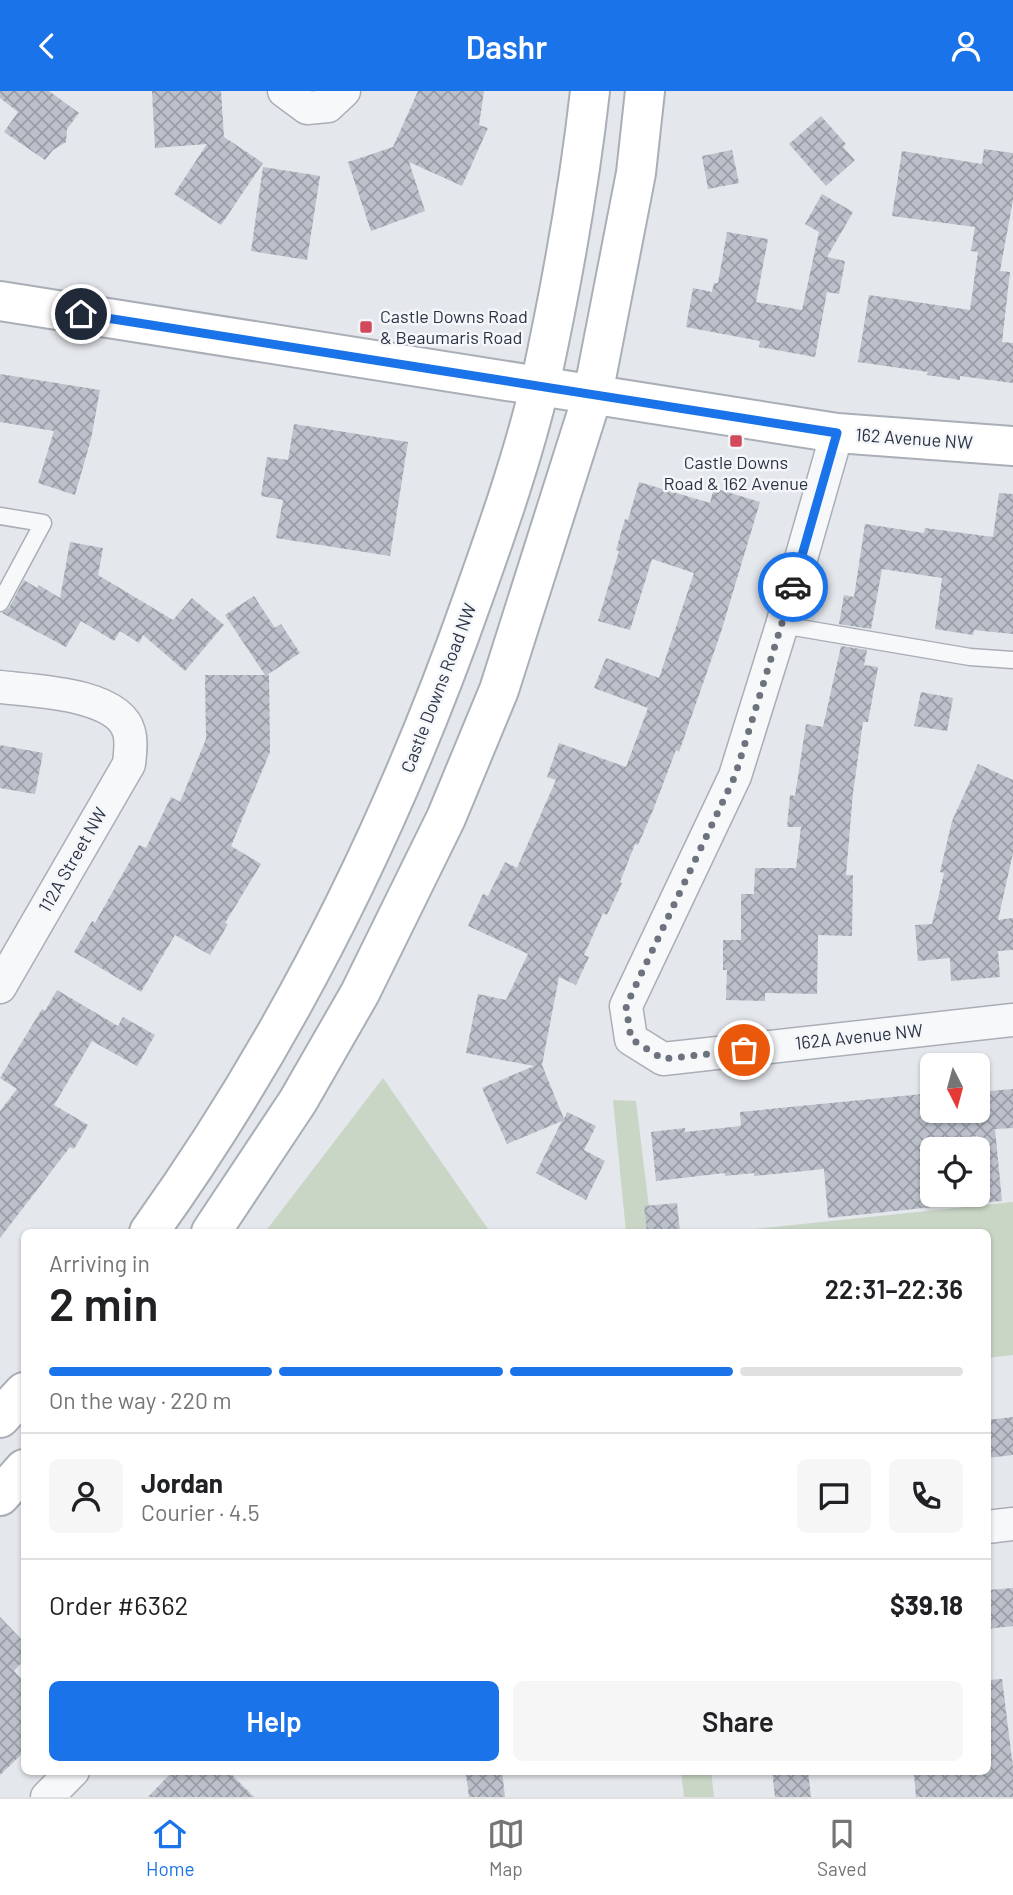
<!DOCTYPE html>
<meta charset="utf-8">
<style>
:root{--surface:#fff;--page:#f6f6f6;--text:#202124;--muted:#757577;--line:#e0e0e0;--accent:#1a73e8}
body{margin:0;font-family:Barlow,sans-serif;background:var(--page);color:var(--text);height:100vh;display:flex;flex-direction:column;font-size:26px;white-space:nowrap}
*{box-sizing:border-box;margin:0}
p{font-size:23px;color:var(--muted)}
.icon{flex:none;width:38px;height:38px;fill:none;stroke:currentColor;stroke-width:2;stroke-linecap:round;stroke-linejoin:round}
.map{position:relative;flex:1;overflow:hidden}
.details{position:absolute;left:21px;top:1138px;width:970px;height:546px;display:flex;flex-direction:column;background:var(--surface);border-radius:10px;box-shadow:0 2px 5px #0004}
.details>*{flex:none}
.needle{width:46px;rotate:174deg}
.buttons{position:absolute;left:920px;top:962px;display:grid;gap:14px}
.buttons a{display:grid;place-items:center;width:70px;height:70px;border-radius:10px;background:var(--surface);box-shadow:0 2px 5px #0004;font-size:35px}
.pin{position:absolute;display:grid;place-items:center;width:60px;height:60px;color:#fff;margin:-30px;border:4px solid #fff;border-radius:50%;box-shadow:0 2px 7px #0007}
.courier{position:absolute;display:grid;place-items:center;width:70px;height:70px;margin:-35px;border:5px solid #1a73e8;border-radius:50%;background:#fff;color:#222;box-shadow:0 2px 9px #0007}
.overview em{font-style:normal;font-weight:600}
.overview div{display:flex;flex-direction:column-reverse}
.overview{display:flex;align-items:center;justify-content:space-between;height:119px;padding:0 28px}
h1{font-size:46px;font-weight:600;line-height:52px}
.bar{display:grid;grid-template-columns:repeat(4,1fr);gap:10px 7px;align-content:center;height:84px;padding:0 28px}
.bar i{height:9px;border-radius:5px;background:var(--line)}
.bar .on{background:var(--accent)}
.bar p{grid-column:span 4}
.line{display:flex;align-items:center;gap:18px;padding:0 28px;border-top:2px solid var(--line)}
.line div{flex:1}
.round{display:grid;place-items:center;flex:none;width:74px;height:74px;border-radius:10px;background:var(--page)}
.button{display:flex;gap:14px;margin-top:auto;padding:14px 28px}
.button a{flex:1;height:80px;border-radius:10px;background:var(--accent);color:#fff;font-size:28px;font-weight:600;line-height:80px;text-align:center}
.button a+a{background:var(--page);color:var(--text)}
header{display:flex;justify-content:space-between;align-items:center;height:91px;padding:0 28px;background:var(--accent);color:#fff;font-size:32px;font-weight:600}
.dock{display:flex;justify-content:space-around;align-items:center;height:98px;border-top:2px solid var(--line);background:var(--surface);font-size:19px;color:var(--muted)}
.dock a{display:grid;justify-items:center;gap:4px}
.dock .on{color:var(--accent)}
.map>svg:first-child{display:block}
.park{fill:#c9d6c5}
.building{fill:url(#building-cross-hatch)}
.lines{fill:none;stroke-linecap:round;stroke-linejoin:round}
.lane-casing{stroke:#a9aeb7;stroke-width:19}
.street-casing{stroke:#a9aeb7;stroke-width:35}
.secondary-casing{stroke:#a9aeb7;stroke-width:42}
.lane{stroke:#f7f8fa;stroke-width:16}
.street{stroke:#f7f8fa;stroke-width:32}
.secondary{stroke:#fff;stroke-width:38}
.done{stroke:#6c737f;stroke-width:7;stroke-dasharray:0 12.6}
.route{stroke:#1a73e8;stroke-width:9}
.poi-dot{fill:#d1495b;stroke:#f4f6f9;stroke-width:2.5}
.labels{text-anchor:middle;stroke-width:5;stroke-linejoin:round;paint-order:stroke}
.poi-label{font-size:18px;fill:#2b3445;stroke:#f4f6f9;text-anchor:start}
.street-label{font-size:18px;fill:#2b3445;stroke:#f4f6f9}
</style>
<header><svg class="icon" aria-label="back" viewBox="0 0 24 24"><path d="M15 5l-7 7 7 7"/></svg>Dashr<svg class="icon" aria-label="person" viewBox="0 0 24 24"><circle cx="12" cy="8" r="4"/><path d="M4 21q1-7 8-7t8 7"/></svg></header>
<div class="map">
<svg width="1013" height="1706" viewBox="0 0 1013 1706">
<defs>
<pattern id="building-cross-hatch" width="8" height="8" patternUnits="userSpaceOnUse" patternTransform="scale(1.75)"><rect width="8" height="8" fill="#bbc0ca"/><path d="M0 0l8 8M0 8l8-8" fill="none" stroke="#989da6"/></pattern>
</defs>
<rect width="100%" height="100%" fill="#e4e7ec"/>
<g class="park">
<polygon points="383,987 490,1141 265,1141"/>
<polygon points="613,1009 636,1010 652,1141 626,1141"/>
<polygon points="1013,1111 1013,1264 987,1267 987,1141 726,1141"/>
<polygon points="681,1680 711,1680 714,1706 684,1706"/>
</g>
<g class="building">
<polygon points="0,0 49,0 79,22 67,38 66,51 53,59 45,69 4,41 18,21 0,7"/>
<polygon points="152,0 221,0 224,46 263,72 221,134 174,103 207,53 155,57"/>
<polygon points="418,0 484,0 479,34 488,37 462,95 409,71 425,120 371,140 348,71 393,56"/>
<polygon points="821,25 846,53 843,56 855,69 826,95 789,53"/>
<polygon points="984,58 1013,62 1013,109 1000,180 1010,181 1002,251 1013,252 1013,292 960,285 960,289 927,284 928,281 858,271 869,204 970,219 978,161 971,160 975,136 892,125 902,60 982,73"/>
<polygon points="732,59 739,92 708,98 702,65"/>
<polygon points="263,76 320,85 307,169 251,160"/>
<polygon points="822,103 853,121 827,166 845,170 839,203 827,201 815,266 759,256 760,250 686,236 693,197 712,201 714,192 718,192 727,141 768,148 756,211 802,219 819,141 805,133"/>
<polygon points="0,283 100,299 91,348 75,404 38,392 54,340 0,331"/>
<polygon points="294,333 408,351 390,465 276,447 283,409 261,405 267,366 288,369"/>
<polygon points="639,391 710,412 714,397 760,411 721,541 679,661 676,659 653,719 638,754 635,753 620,791 622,792 607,824 603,822 584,864 589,866 576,894 559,886 542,974 564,1028 567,1021 596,1035 584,1059 605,1070 586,1109 536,1082 562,1030 507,1053 482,997 534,975 466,962 478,903 506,909 528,863 468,835 483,803 488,805 505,771 517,777 556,689 547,686 559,652 626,676 648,617 594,597 606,567 659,587 694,482 652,468 630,539 598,530 619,460 616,459 625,428 628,429"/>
<polygon points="999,402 1013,403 1013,543 974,539 973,544 935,538 942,487 882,478 871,538 839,533 844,504 854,506 865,433 924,442 925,437 993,446"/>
<polygon points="70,451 103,457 98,484 173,529 192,507 224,534 185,580 143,544 139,552 120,540 114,550 81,530 66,556 2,522 9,517 24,489 37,497 39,494 60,507"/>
<polygon points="254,505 275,537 281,533 300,562 267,584 269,584 270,661 231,755 261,773 225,832 228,833 210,864 175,844 141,901 74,861 92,830 95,832 139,754 146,757 171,706 180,711 206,648 205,584 265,584 225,524"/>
<polygon points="841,555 867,559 864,574 878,576 868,631 863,631 853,702 846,784 853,784 852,845 818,844 817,903 765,902 765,910 726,909 727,879 723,879 723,849 741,849 741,803 754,803 755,777 796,777 801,736 787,736 790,704 795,705 806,633 823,636"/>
<polygon points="921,601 953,607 947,640 914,635"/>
<polygon points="0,654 43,662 35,703 0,697"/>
<polygon points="978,673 1013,689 1013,762 998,829 1013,827 1013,859 998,860 1000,886 951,890 950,867 918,870 915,834 932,833 944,782 940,781 952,730"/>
<polygon points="57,899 118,935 123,926 155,944 137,975 92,950 54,1014 88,1034 74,1058 70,1056 0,1147 0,1020 17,998 0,987 42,918 45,920"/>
<polygon points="1013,998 1013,1037 995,1038 1002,1110 978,1112 978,1045 926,1050 933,1116 828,1127 824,1078 754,1085 754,1082 725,1085 725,1082 656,1090 651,1041 685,1037 685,1041 741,1035 740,1021 933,1002 933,1020 978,1020 978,1001"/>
<polygon points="677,1112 680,1141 647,1141 644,1115"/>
<polygon points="1013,1326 1013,1364 987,1367 987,1329"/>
<polygon points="1013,1497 1013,1535 987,1538 987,1499"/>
<polygon points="0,1526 24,1551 24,1569 14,1580 24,1591 24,1661 0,1684"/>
<polygon points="1002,1588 1013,1676 1013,1706 916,1706 914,1684 949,1680 987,1680 987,1589"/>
<polygon points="173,1680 228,1680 254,1706 148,1706"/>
<polygon points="489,1680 502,1680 505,1706 469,1706 466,1683"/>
<polygon points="772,1680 808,1680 811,1706 775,1706"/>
</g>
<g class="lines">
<defs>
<g id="lane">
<polyline points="0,425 43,432 0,512"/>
<polyline points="782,534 970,566 1013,569"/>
</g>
<g id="street">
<polyline points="284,0 307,17 328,15 344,0"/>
<polyline points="837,342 782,534 735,685 626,915 631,948 663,968 1013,929"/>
<path d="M0,596C33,600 119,602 129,641C132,651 130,663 129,673L0,896"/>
<polyline points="987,1436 1013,1433"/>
<polyline points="47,1706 73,1680"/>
</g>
<g id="secondary">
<polyline points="0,210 837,342 1013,355"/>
<path d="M149,1141C288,947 394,732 473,507C498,437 523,366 540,294C561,197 579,98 590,0"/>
<polyline points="211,1141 298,1010 360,902 446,727 499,599 593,303 636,82 645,0"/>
<polyline points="0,1327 24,1301"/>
<polyline points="0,1405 24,1378"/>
</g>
</defs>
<use href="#lane" class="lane-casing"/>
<use href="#street" class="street-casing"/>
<use href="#secondary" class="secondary-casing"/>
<use href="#lane" class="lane"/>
<use href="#street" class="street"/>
<use href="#secondary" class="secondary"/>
</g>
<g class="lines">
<polyline class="done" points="744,959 663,968 631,948 626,915 735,685 793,496"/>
<polyline class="route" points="81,223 837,342 793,496"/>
</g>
<g class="poi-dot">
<rect x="359" y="229" width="14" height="14" rx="3.5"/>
<rect x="729" y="343" width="14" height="14" rx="3.5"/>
</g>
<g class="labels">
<g class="poi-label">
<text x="380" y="232">Castle Downs Road<tspan x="380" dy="21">&amp; Beaumaris Road</tspan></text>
<text x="736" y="378" text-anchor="middle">Castle Downs<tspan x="736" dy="21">Road &amp; 162 Avenue</tspan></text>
</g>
<g class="street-label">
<text transform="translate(914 348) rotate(4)" y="6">162 Avenue NW</text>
<text transform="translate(439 597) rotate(-69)" y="6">Castle Downs Road NW</text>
<text transform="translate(73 769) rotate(-60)" y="6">112A Street NW</text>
<text transform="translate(859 946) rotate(-6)" y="6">162A Avenue NW</text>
</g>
</g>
</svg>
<div class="buttons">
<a><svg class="needle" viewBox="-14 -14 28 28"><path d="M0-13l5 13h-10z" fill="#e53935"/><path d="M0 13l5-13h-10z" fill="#757577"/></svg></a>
<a><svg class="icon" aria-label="locate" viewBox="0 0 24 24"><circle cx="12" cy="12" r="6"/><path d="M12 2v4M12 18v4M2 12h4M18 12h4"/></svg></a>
</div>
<div class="pin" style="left:744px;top:959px;background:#ea580c"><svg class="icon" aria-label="bag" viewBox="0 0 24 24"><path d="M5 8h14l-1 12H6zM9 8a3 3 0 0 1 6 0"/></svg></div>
<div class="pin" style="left:81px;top:223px;background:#1f2937"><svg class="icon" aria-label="home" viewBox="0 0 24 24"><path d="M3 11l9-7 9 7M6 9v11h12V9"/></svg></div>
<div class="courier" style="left:793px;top:496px"><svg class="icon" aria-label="car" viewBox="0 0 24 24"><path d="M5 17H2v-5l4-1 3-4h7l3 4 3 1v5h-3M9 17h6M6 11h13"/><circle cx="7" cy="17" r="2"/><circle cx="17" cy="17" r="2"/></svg></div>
<section class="details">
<div class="overview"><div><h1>2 min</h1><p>Arriving in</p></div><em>22:31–22:36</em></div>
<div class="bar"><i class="on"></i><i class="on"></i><i class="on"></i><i></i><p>On the way · 220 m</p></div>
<div class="line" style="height:126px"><a class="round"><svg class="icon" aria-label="person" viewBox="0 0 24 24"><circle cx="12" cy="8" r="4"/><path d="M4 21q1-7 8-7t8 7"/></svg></a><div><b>Jordan</b><p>Courier · 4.5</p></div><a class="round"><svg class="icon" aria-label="chat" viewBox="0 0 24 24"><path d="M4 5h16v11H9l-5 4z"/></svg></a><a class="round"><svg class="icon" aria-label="phone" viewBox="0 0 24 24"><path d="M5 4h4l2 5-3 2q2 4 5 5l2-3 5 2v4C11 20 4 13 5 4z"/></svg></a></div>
<div class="line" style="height:91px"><div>Order #6362</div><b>$39.18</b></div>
<div class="button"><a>Help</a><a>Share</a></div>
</section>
</div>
<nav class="dock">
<a class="on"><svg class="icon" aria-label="home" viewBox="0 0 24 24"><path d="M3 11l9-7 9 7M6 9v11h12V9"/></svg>Home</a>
<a><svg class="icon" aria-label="map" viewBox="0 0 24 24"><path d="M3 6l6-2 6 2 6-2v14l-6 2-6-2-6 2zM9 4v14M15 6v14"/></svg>Map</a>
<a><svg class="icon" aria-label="saved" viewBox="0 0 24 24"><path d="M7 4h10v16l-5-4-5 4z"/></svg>Saved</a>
</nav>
